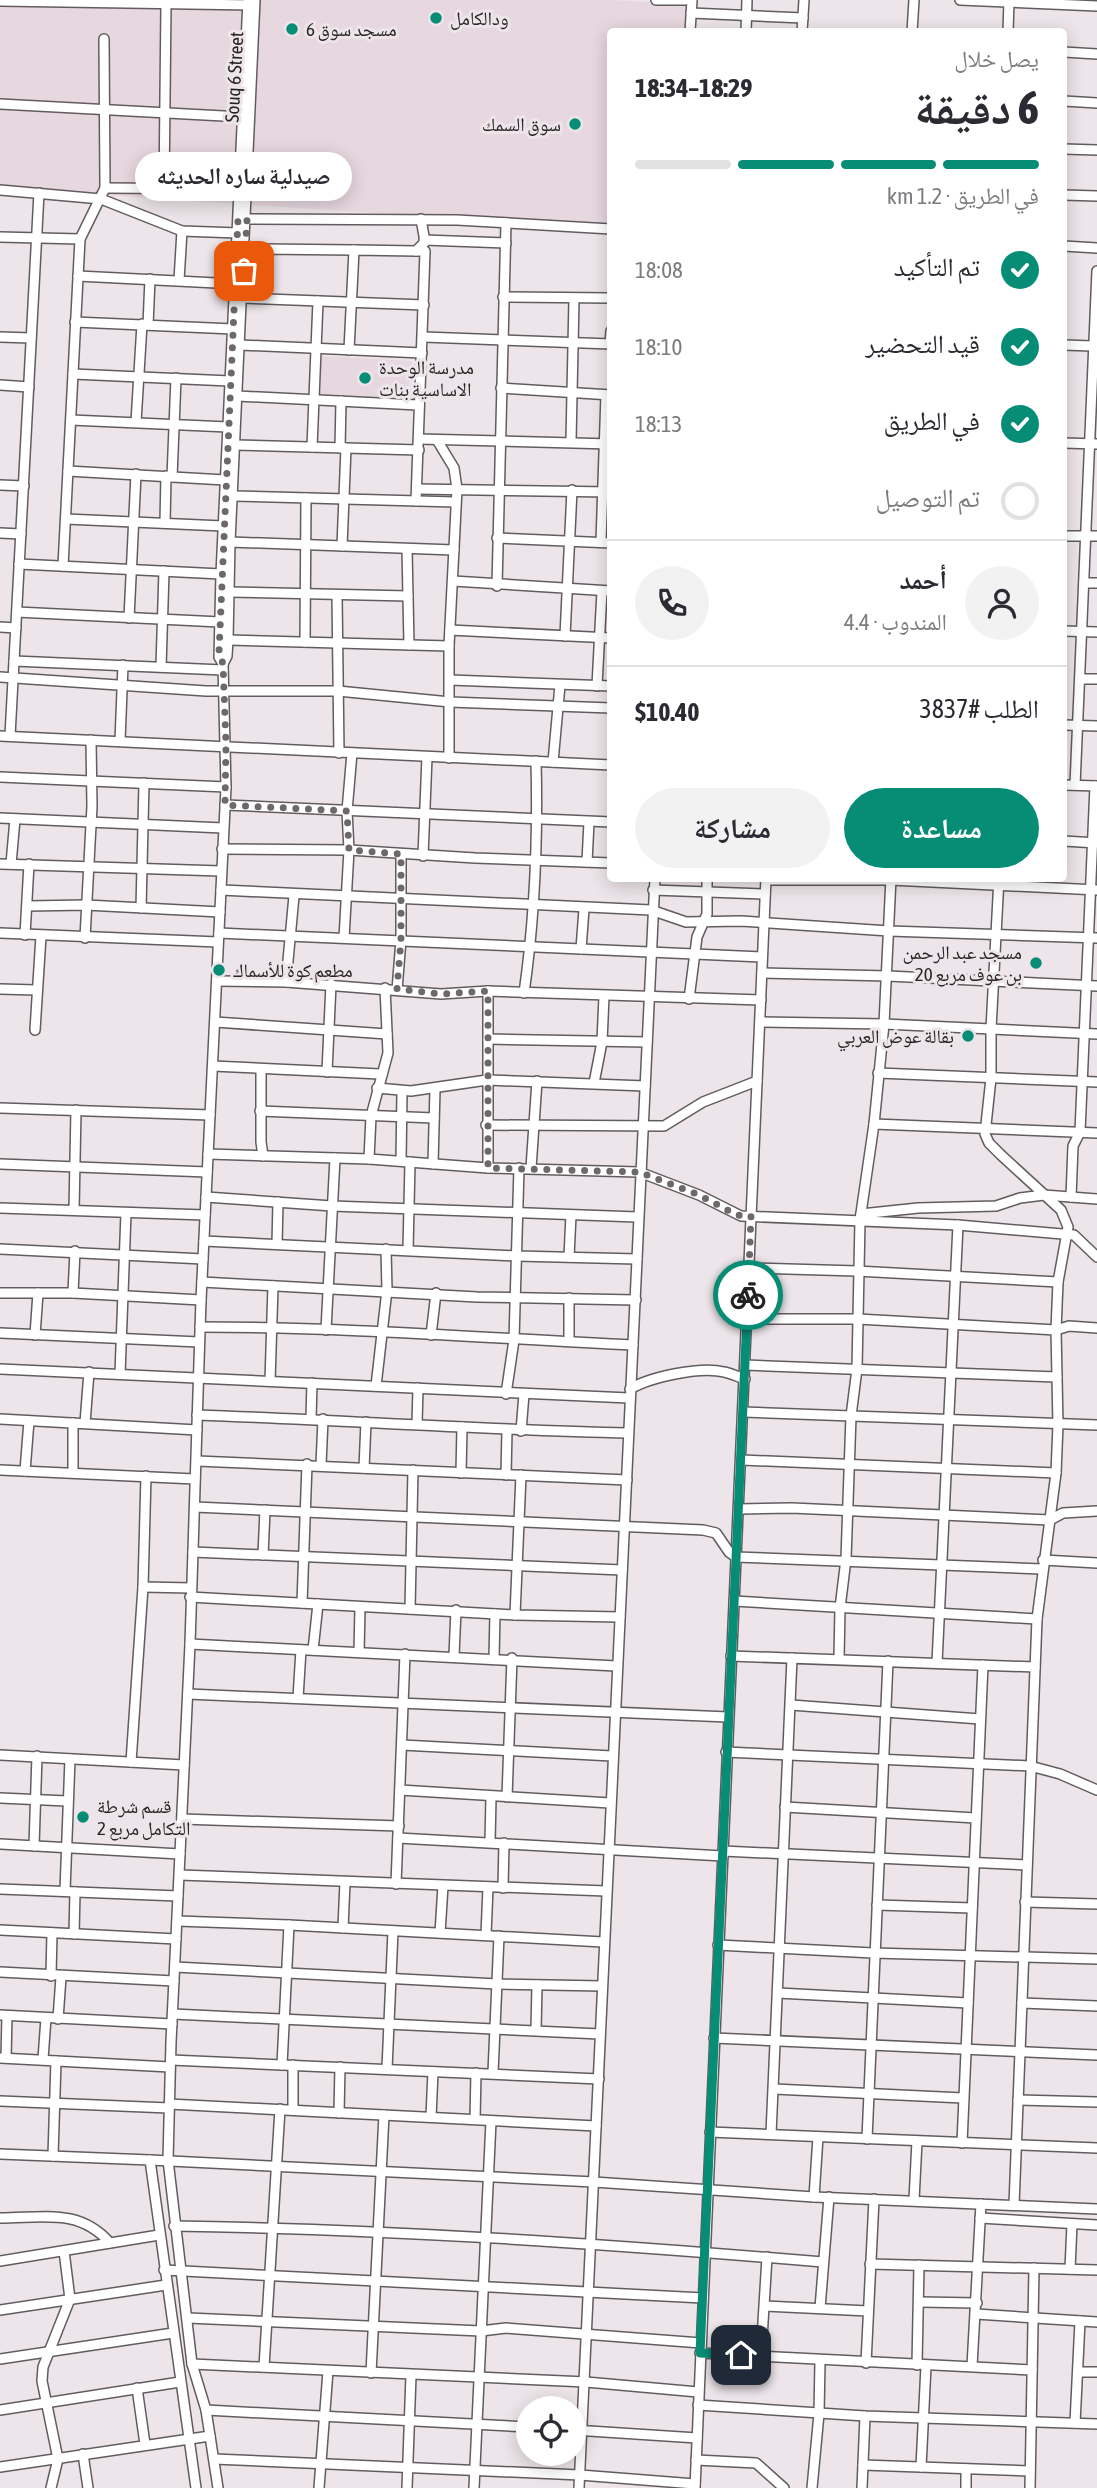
<!DOCTYPE html>
<html lang="ar">
<meta charset="utf-8">
<style>
:root{--surface:#fff;--page:#f2f2f3;--text:#2b2b33;--muted:#7c7c81;--line:#e1e1e2;--accent:#078d75}
body{margin:0;font-family:"Asap Condensed","Noto Naskh Arabic",sans-serif;background:var(--page);color:var(--text);direction:rtl;height:100vh;display:flex;flex-direction:column;font-size:26px;white-space:nowrap}
*{box-sizing:border-box;margin:0}
p{font-size:23px;color:var(--muted)}
.icon{flex:none;width:38px;height:38px;fill:none;stroke:currentColor;stroke-width:2;stroke-linecap:round;stroke-linejoin:round}
.map{position:relative;flex:1;overflow:hidden;direction:ltr}
.drawer{position:absolute;left:607px;top:28px;width:460px;height:854px;display:flex;flex-direction:column;background:var(--surface);border-radius:7px;box-shadow:0 4px 18px #0003;direction:rtl}
.drawer>*{flex:none}
.buttons{position:absolute;left:516px;top:2396px;display:grid;gap:14px}
.buttons a{display:grid;place-items:center;width:70px;height:70px;border-radius:50%;background:var(--surface);box-shadow:0 4px 18px #0003;font-size:35px}
.pin{position:absolute;display:grid;place-items:center;width:60px;height:60px;color:#fff;margin:-30px;border-radius:14px;box-shadow:0 4px 10px #0006}
.courier{position:absolute;display:grid;place-items:center;width:70px;height:70px;margin:-35px;border:5px solid #078d75;border-radius:50%;background:#fff;color:#222;box-shadow:0 2px 9px #0007}
.bubble{position:absolute;height:49px;border-radius:24px;background:var(--surface);box-shadow:0 4px 18px #0003;font-size:23px;font-weight:700;line-height:49px;text-align:center;direction:rtl}
.head em{font-style:normal;font-weight:700}
.head div{display:flex;flex-direction:column-reverse}
.head{display:flex;align-items:center;justify-content:space-between;height:119px;padding:0 28px}
h1{font-size:46px;font-weight:700;line-height:52px}
.bar{display:grid;grid-template-columns:repeat(4,1fr);gap:10px 7px;align-content:center;height:84px;padding:0 28px}
.bar i{height:9px;border-radius:5px;background:var(--line)}
.bar .on{background:var(--accent)}
.bar p{grid-column:span 4}
.line{display:flex;align-items:center;gap:18px;padding:0 28px;border-top:2px solid var(--line)}
.line div{flex:1}
.round{display:grid;place-items:center;flex:none;width:74px;height:74px;border-radius:37px;background:var(--page)}
ol{padding:0 28px;list-style:none}
li{display:flex;align-items:center;gap:21px;height:77px}
li p{margin-inline-start:auto}
li .icon{padding:7px;border-radius:50%;background:var(--accent);color:#fff;stroke-width:4}
li:last-child{color:var(--muted)}
li i{width:38px;height:38px;border:4px solid var(--line);border-radius:50%}
.action{display:flex;gap:14px;margin-top:auto;padding:14px 28px}
.action a{flex:1;height:80px;border-radius:42px;background:var(--accent);color:#fff;font-size:28px;font-weight:700;line-height:80px;text-align:center}
.action a+a{background:var(--page);color:var(--text)}
.map>svg:first-child{display:block}
.built{fill:#e7d7df}
.lines{fill:none;stroke-linecap:round;stroke-linejoin:round}
.minor-casing{stroke:#635c5f;stroke-width:12}
.minor{stroke:#fff;stroke-width:9}
.done{stroke:#6d686a;stroke-width:7;stroke-dasharray:0 12.6}
.route{stroke:#078d75;stroke-width:9}
.poi-dot{fill:#078d75;stroke:#ede5e9;stroke-width:2.5}
.labels{text-anchor:middle;stroke-width:6;stroke-linejoin:round;paint-order:stroke}
.poi-label{font-size:19px;fill:#282526;stroke:#ede5e9;text-anchor:start}
.street-label{font-size:19px;fill:#282526;stroke:#ede5e9}
</style>
<div class="map">
<svg width="1097" height="2488" viewBox="0 0 1097 2488">
<rect width="100%" height="100%" fill="#ede5e9"/>
<g class="built">
<polygon points="0,0 612,0 688,4 686,31 611,32 611,229 0,188"/>
<polygon points="320,356 412,361 408,399 318,395"/>
</g>
<g class="lines">
<defs>
<g id="minor">
<polyline points="656,0 685,0"/>
<polyline points="960,0 1097,6"/>
<polyline points="0,1 253,5"/>
<polyline points="691,13 803,18"/>
<polyline points="690,32 692,0"/>
<polyline points="746,32 747,0"/>
<polyline points="802,32 804,0"/>
<polyline points="912,32 914,0"/>
<polyline points="1008,32 1009,0"/>
<polyline points="1064,52 1097,54"/>
<polyline points="1064,101 1097,103"/>
<polyline points="0,104 242,117"/>
<polyline points="1064,149 1097,150"/>
<polyline points="105,188 239,189"/>
<polyline points="164,189 166,4"/>
<polyline points="0,190 101,199 182,231 238,233"/>
<polyline points="1064,195 1097,196"/>
<polyline points="242,219 457,220 611,229"/>
<polyline points="0,237 80,239"/>
<polyline points="424,240 506,243"/>
<polyline points="1064,246 1097,248"/>
<polyline points="245,256 260,249 354,250"/>
<polyline points="78,276 236,284"/>
<polyline points="179,280 182,231"/>
<polyline points="503,297 611,298"/>
<polyline points="243,298 424,305"/>
<polyline points="75,322 233,329"/>
<polyline points="148,325 150,279"/>
<polyline points="0,337 31,338"/>
<polyline points="424,337 611,344"/>
<polyline points="610,344 611,331"/>
<polyline points="240,345 422,353"/>
<polyline points="1064,345 1092,346"/>
<polyline points="349,350 354,250 416,251"/>
<polyline points="73,374 230,381"/>
<polyline points="0,385 29,387"/>
<polyline points="501,388 611,395"/>
<polyline points="237,396 418,405"/>
<polyline points="71,420 228,427"/>
<polyline points="136,422 142,324"/>
<polyline points="419,439 611,444"/>
<polyline points="437,440 454,468 457,489 449,646 449,758"/>
<polyline points="571,441 574,299"/>
<polyline points="1064,443 1097,444"/>
<polyline points="235,445 419,450"/>
<polyline points="312,447 318,301"/>
<polyline points="340,448 341,401"/>
<polyline points="68,471 225,480"/>
<polyline points="172,477 176,378"/>
<polyline points="0,485 24,486"/>
<polyline points="417,489 611,492"/>
<polyline points="233,496 455,502"/>
<polyline points="416,501 425,251 416,251 425,242 421,219"/>
<polyline points="66,519 223,526"/>
<polyline points="165,523 166,476"/>
<polyline points="0,533 21,534"/>
<polyline points="1064,536 1097,536"/>
<polyline points="497,538 611,543"/>
<polyline points="230,542 454,550"/>
<polyline points="601,542 606,395"/>
<polyline points="342,546 346,448"/>
<polyline points="407,549 409,645"/>
<polyline points="19,564 221,574"/>
<polyline points="63,566 80,239 105,188 104,39"/>
<polyline points="453,581 611,591"/>
<polyline points="1084,583 1097,583"/>
<polyline points="497,586 506,223"/>
<polyline points="229,592 408,596"/>
<polyline points="337,595 339,753"/>
<polyline points="17,612 220,622"/>
<polyline points="129,618 136,474"/>
<polyline points="0,627 16,628"/>
<polyline points="450,630 611,638"/>
<polyline points="1064,631 1097,632"/>
<polyline points="565,636 572,490"/>
<polyline points="228,640 449,646"/>
<polyline points="305,642 306,498"/>
<polyline points="14,661 223,670"/>
<polyline points="223,664 227,656 228,640 230,542 255,0"/>
<polyline points="161,667 164,571"/>
<polyline points="0,677 206,691 338,691 450,702 611,708"/>
<polyline points="1080,679 1097,679"/>
<polyline points="450,680 611,686"/>
<polyline points="597,686 602,591"/>
<polyline points="1064,725 1097,726"/>
<polyline points="0,736 611,765"/>
<polyline points="10,736 39,193"/>
<polyline points="120,741 123,665"/>
<polyline points="553,762 560,685"/>
<polyline points="0,777 226,787"/>
<polyline points="1064,785 1097,786"/>
<polyline points="1075,785 1097,271"/>
<polyline points="225,805 611,822"/>
<polyline points="0,818 223,828"/>
<polyline points="1064,841 1097,843"/>
<polyline points="222,849 349,850 475,858 611,863"/>
<polyline points="423,856 427,757"/>
<polyline points="587,862 589,822"/>
<polyline points="0,864 221,871"/>
<polyline points="11,864 15,819"/>
<polyline points="999,878 991,1029 991,1078 985,1134 989,1143 1001,1155 1061,1210 1068,1227 1058,1282 1056,1330 1058,1425 1056,1473 1037,1619 1014,2205"/>
<polyline points="766,880 891,880 1097,890"/>
<polyline points="221,890 651,910 686,922 741,921 889,931 1097,938"/>
<polyline points="653,890 765,894"/>
<polyline points="28,906 86,905 220,912"/>
<polyline points="141,908 144,783"/>
<polyline points="0,933 218,942"/>
<polyline points="219,933 762,957"/>
<polyline points="25,935 29,864"/>
<polyline points="85,938 92,806 91,740"/>
<polyline points="344,938 349,850 347,811 352,753"/>
<polyline points="581,949 584,909"/>
<polyline points="762,973 888,976 1097,986"/>
<polyline points="217,981 286,982 441,994 488,991 761,1000"/>
<polyline points="286,982 294,896"/>
<polyline points="0,989 36,990"/>
<polyline points="397,990 401,940 401,854"/>
<polyline points="488,991 488,1168"/>
<path d="M524,993C535,916 538,838 536,761"/>
<polyline points="689,999 697,937 707,914 707,878"/>
<polyline points="215,1022 387,1034"/>
<polyline points="760,1022 884,1024 1097,1034"/>
<polyline points="35,1030 41,936"/>
<polyline points="488,1039 647,1042"/>
<polyline points="213,1066 380,1074"/>
<polyline points="261,1069 261,1142 263,1156"/>
<polyline points="327,1072 331,984"/>
<polyline points="878,1073 1097,1082"/>
<polyline points="594,1083 602,1042 604,996"/>
<polyline points="377,1088 411,1091 487,1080 645,1086"/>
<polyline points="0,1108 210,1115"/>
<polyline points="260,1111 434,1118"/>
<polyline points="874,1124 1097,1133"/>
<polyline points="486,1125 664,1126 703,1102 757,1081"/>
<polyline points="208,1154 369,1159 488,1168 639,1172 699,1195 741,1216 958,1225 1074,1235 1097,1257"/>
<polyline points="369,1159 371,1116 388,1053 385,988"/>
<polyline points="401,1161 402,1091"/>
<polyline points="0,1164 207,1172"/>
<polyline points="433,1164 435,1089"/>
<polyline points="531,1168 537,1081"/>
<polyline points="206,1197 332,1206 637,1217"/>
<polyline points="1071,1197 1073,1146 1080,1132 1095,786"/>
<polyline points="0,1208 205,1215"/>
<polyline points="74,1210 76,1110"/>
<polyline points="861,1214 918,1208 996,1206 1020,1198 1044,1195 1097,1199"/>
<polyline points="204,1241 517,1256 637,1259"/>
<polyline points="277,1244 278,1202"/>
<polyline points="0,1249 203,1259"/>
<polyline points="408,1250 410,1162"/>
<polyline points="569,1257 571,1215"/>
<polyline points="749,1268 857,1271 1058,1282"/>
<polyline points="202,1282 477,1297 636,1300"/>
<polyline points="0,1293 73,1293 201,1300"/>
<polyline points="73,1293 75,1251"/>
<polyline points="747,1319 858,1319 1056,1330 1069,1326 1097,1328"/>
<path d="M200,1327C344,1327 488,1338 633,1345"/>
<polyline points="326,1330 335,1158"/>
<polyline points="0,1333 199,1342"/>
<polyline points="35,1335 38,1293"/>
<polyline points="431,1335 436,1293"/>
<polyline points="569,1341 569,1298"/>
<polyline points="745,1365 1057,1377"/>
<path d="M0,1369C210,1380 420,1390 629,1398"/>
<polyline points="120,1374 126,1213"/>
<polyline points="270,1381 273,1286"/>
<polyline points="376,1386 387,1290 386,1249"/>
<path d="M630,1389C650,1377 701,1366 724,1372C731,1373 738,1377 745,1379"/>
<polyline points="506,1394 514,1340 519,1168"/>
<polyline points="744,1412 1097,1425"/>
<path d="M197,1415C341,1420 484,1430 628,1433"/>
<polyline points="311,1418 312,1383"/>
<polyline points="0,1419 197,1430"/>
<polyline points="85,1423 89,1372"/>
<polyline points="417,1424 418,1388"/>
<polyline points="521,1431 524,1394"/>
<polyline points="742,1460 1056,1473"/>
<polyline points="197,1461 627,1480"/>
<polyline points="321,1465 323,1419"/>
<polyline points="364,1468 366,1422"/>
<polyline points="0,1470 195,1479"/>
<polyline points="25,1471 29,1421"/>
<polyline points="73,1472 73,1423"/>
<polyline points="461,1473 462,1427"/>
<polyline points="506,1475 507,1430"/>
<polyline points="195,1507 703,1530 716,1533 729,1552 736,1557 1042,1569"/>
<polyline points="739,1509 792,1508 1050,1520 1063,1513 1097,1511"/>
<polyline points="193,1552 622,1570"/>
<polyline points="263,1555 265,1510"/>
<polyline points="1043,1560 1097,1563"/>
<polyline points="143,1587 191,1588"/>
<polyline points="190,1597 515,1615 620,1617"/>
<polyline points="734,1601 1037,1619"/>
<polyline points="302,1603 307,1464"/>
<polyline points="410,1609 413,1470"/>
<polyline points="515,1615 521,1475"/>
<polyline points="190,1644 616,1666"/>
<polyline points="313,1650 318,1604"/>
<polyline points="359,1652 360,1607"/>
<polyline points="454,1655 456,1610"/>
<polyline points="731,1656 1035,1667"/>
<polyline points="494,1658 495,1614"/>
<polyline points="839,1658 840,1608 846,1559 851,1416 857,1369 860,1220 874,1124 884,1024 891,878"/>
<polyline points="937,1663 958,1225"/>
<polyline points="188,1694 728,1717"/>
<polyline points="298,1698 301,1650"/>
<polyline points="791,1705 980,1719"/>
<polyline points="402,1745 612,1756"/>
<polyline points="726,1752 1030,1766 1060,1774 1097,1790"/>
<polyline points="0,1755 184,1765"/>
<polyline points="131,1762 143,1587 146,1476"/>
<polyline points="400,1790 610,1803"/>
<polyline points="507,1797 512,1658"/>
<polyline points="0,1798 67,1801"/>
<polyline points="785,1807 976,1818"/>
<polyline points="182,1819 399,1826"/>
<polyline points="398,1838 723,1856"/>
<polyline points="490,1842 491,1797"/>
<polyline points="0,1844 180,1854"/>
<polyline points="34,1846 37,1756"/>
<polyline points="723,1851 1027,1865"/>
<polyline points="180,1875 606,1891"/>
<polyline points="396,1884 405,1654"/>
<polyline points="503,1888 504,1843"/>
<polyline points="0,1889 178,1896"/>
<polyline points="65,1891 70,1759"/>
<polyline points="1025,1902 1097,1904"/>
<polyline points="877,1905 972,1908"/>
<polyline points="177,1921 289,1925 603,1942"/>
<polyline points="343,1928 345,1882"/>
<polyline points="0,1930 176,1939"/>
<polyline points="440,1933 443,1886"/>
<polyline points="74,1934 75,1892"/>
<polyline points="486,1935 488,1887"/>
<polyline points="718,1945 873,1953 1097,1959"/>
<polyline points="175,1967 497,1984 602,1986"/>
<polyline points="0,1972 174,1981"/>
<polyline points="51,1976 52,1933"/>
<polyline points="778,1993 968,2003"/>
<polyline points="1022,2003 1097,2006"/>
<polyline points="173,2014 600,2034"/>
<polyline points="0,2015 172,2024"/>
<polyline points="58,2019 61,1977"/>
<polyline points="536,2030 537,1985"/>
<polyline points="714,2038 1097,2055"/>
<polyline points="0,2058 170,2067"/>
<polyline points="6,2058 7,2016"/>
<polyline points="43,2059 46,2018"/>
<polyline points="171,2060 599,2079"/>
<polyline points="282,2065 289,1925"/>
<polyline points="387,2069 393,1931"/>
<polyline points="493,2073 499,1936"/>
<polyline points="774,2089 963,2098"/>
<polyline points="1018,2100 1097,2102"/>
<polyline points="0,2101 169,2108"/>
<polyline points="169,2104 596,2126"/>
<polyline points="293,2109 293,2065"/>
<polyline points="339,2113 340,2067"/>
<polyline points="431,2117 433,2072"/>
<polyline points="475,2119 476,2073"/>
<polyline points="710,2132 1097,2148"/>
<polyline points="771,2134 792,1658"/>
<polyline points="867,2139 888,1661"/>
<polyline points="962,2143 983,1665"/>
<polyline points="0,2154 150,2160 196,2488"/>
<polyline points="53,2156 56,2061"/>
<polyline points="150,2160 594,2182 814,2197 1097,2209"/>
<polyline points="814,2197 818,2137"/>
<polyline points="914,2200 917,2141"/>
<path d="M0,2218C44,2218 79,2208 110,2243"/>
<polyline points="980,2218 1097,2225"/>
<path d="M174,2226C391,2229 607,2244 823,2262"/>
<polyline points="0,2261 159,2235"/>
<polyline points="870,2264 1097,2270"/>
<polyline points="1070,2269 1072,2224"/>
<polyline points="164,2270 703,2298"/>
<polyline points="920,2302 977,2303"/>
<polyline points="765,2306 868,2311"/>
<polyline points="820,2308 829,2197"/>
<polyline points="0,2310 166,2285"/>
<polyline points="976,2314 1097,2322"/>
<polyline points="188,2318 481,2331 506,2328 701,2343"/>
<polyline points="700,2353 1032,2370"/>
<polyline points="761,2355 767,2257"/>
<polyline points="0,2359 173,2333"/>
<polyline points="866,2363 874,2199"/>
<polyline points="192,2364 586,2382 698,2392"/>
<polyline points="917,2365 919,2265"/>
<polyline points="972,2366 981,2204"/>
<polyline points="264,2367 280,2109"/>
<polyline points="1078,2372 1097,2372"/>
<polyline points="371,2373 384,2115"/>
<polyline points="137,2388 145,2444"/>
<polyline points="698,2405 865,2416 1097,2424"/>
<polyline points="0,2410 180,2382"/>
<polyline points="206,2410 528,2427"/>
<polyline points="1075,2423 1080,2321"/>
<polyline points="574,2430 697,2438"/>
<polyline points="83,2454 88,2488"/>
<polyline points="214,2459 580,2475 695,2484"/>
<polyline points="696,2460 756,2463 784,2488"/>
<polyline points="863,2465 1030,2471"/>
<polyline points="0,2467 210,2436"/>
<polyline points="921,2467 926,2366"/>
<polyline points="51,2488 58,2459 42,2381 43,2367 70,2299 64,2251"/>
<polyline points="218,2488 206,2410 192,2364 168,2160 171,2042 190,1644 201,1300 226,787 223,664 219,657 221,574 248,0"/>
<polyline points="319,2488 328,2371"/>
<polyline points="407,2488 411,2375"/>
<polyline points="474,2488 491,2121"/>
<polyline points="579,2488 655,878"/>
<polyline points="695,2488 766,878"/>
<polyline points="812,2488 819,2414 820,2361"/>
<polyline points="862,2488 865,2416"/>
<polyline points="966,2488 966,2469"/>
<polyline points="1030,2488 1034,2268"/>
</g>
</defs>
<use href="#minor" class="minor-casing"/>
<use href="#minor" class="minor"/>
</g>
<g class="lines">
<polyline class="done" points="244,271 247,220 238,219 219,652 223,664 226,744 225,805 347,811 349,850 401,854 401,940 397,989 442,994 488,991 488,1168 639,1172 699,1195 737,1215 751,1216 748,1295"/>
<polyline class="route" points="741,2355 700,2353 748,1295"/>
</g>
<g class="poi-dot">
<circle cx="436" cy="18" r="7"/>
<circle cx="292" cy="29" r="7"/>
<circle cx="575" cy="124" r="7"/>
<circle cx="365" cy="378" r="7"/>
<circle cx="1036" cy="963" r="7"/>
<circle cx="219" cy="970" r="7"/>
<circle cx="968" cy="1036" r="7"/>
<circle cx="83" cy="1817" r="7"/>
</g>
<g class="labels">
<g class="poi-label">
<text x="450" y="25">ودالكامل</text>
<text x="306" y="36">مسجد سوق 6</text>
<text x="561" y="131" text-anchor="end">سوق السمك</text>
<text x="379" y="374">مدرسة الوحدة<tspan x="379" dy="22">الاساسية بنات</tspan></text>
<text x="1022" y="959" text-anchor="end">مسجد عبد الرحمن<tspan x="1022" dy="22">بن عوف مربع 20</tspan></text>
<text x="233" y="977">مطعم كوة للأسماك</text>
<text x="954" y="1043" text-anchor="end">بقالة عوض العربي</text>
<text x="97" y="1813">قسم شرطة<tspan x="97" dy="22">التكامل مربع 2</tspan></text>
</g>
<g class="street-label">
<text transform="translate(234 77) rotate(-87)" y="7">Souq 6 Street</text>
</g>
</g>
</svg>
<div class="buttons">
<a><svg class="icon" aria-label="locate" viewBox="0 0 24 24"><circle cx="12" cy="12" r="6"/><path d="M12 2v4M12 18v4M2 12h4M18 12h4"/></svg></a>
</div>
<div class="pin" style="left:244px;top:271px;background:#ea580c"><svg class="icon" aria-label="bag" viewBox="0 0 24 24"><path d="M5 8h14l-1 12H6zM9 8a3 3 0 0 1 6 0"/></svg></div>
<div class="pin" style="left:741px;top:2355px;background:#1f2937"><svg class="icon" aria-label="home" viewBox="0 0 24 24"><path d="M3 11l9-7 9 7M6 9v11h12V9"/></svg></div>
<div class="courier" style="left:748px;top:1295px"><svg class="icon" aria-label="bike" viewBox="0 0 24 24"><circle cx="6" cy="16" r="4"/><circle cx="18" cy="16" r="4"/><path d="M6 16l4-8h5l3 8M10 8l3 8H6M13 5h3"/></svg></div>
<div class="bubble" style="left:135px;top:152px;width:217px">صيدلية ساره الحديثه</div>
<section class="drawer">
<div class="head"><div><h1>6 دقيقة</h1><p>يصل خلال</p></div><em>18:29–18:34</em></div>
<div class="bar"><i class="on"></i><i class="on"></i><i class="on"></i><i></i><p>في الطريق · 1.2 km</p></div>
<ol>
<li><svg class="icon" aria-label="check" viewBox="0 0 24 24"><path d="M5 12l5 5 9-10"/></svg>تم التأكيد<p>18:08</p></li>
<li><svg class="icon" aria-label="check" viewBox="0 0 24 24"><path d="M5 12l5 5 9-10"/></svg>قيد التحضير<p>18:10</p></li>
<li><svg class="icon" aria-label="check" viewBox="0 0 24 24"><path d="M5 12l5 5 9-10"/></svg>في الطريق<p>18:13</p></li>
<li><i></i>تم التوصيل</li>
</ol>
<div class="line" style="height:126px"><a class="round"><svg class="icon" aria-label="person" viewBox="0 0 24 24"><circle cx="12" cy="8" r="4"/><path d="M4 21q1-7 8-7t8 7"/></svg></a><div><b>أحمد</b><p>المندوب · 4.4</p></div><a class="round"><svg class="icon" aria-label="phone" viewBox="0 0 24 24"><path d="M5 4h4l2 5-3 2q2 4 5 5l2-3 5 2v4C11 20 4 13 5 4z"/></svg></a></div>
<div class="line" style="height:91px"><div>الطلب #3837</div><b>$10.40</b></div>
<div class="action"><a>مساعدة</a><a>مشاركة</a></div>
</section>
</div>
